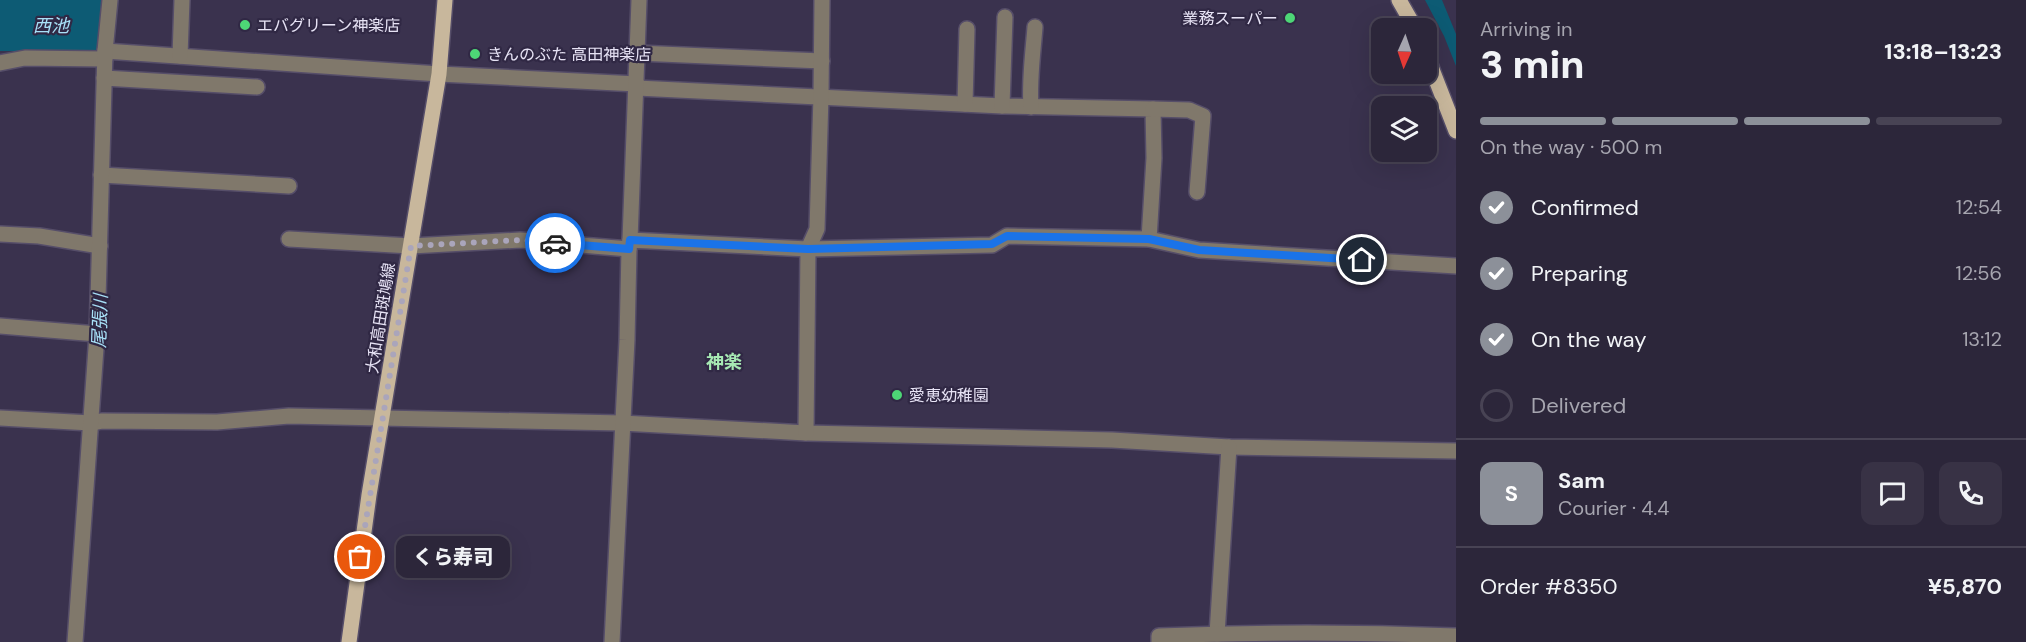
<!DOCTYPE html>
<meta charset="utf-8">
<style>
:root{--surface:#2c263a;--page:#383245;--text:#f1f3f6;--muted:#a6a5af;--line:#484354;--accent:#8c9099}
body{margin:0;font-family:"DM Sans","Noto Sans JP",sans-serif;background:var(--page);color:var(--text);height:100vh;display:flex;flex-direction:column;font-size:22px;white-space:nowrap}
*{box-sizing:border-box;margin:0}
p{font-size:20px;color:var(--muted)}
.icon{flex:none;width:33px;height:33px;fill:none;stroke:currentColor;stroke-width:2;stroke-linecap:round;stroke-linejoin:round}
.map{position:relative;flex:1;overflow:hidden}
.side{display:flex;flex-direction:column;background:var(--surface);width:570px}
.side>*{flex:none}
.needle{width:39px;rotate:183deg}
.controls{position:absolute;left:1371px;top:18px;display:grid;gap:12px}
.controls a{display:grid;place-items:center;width:66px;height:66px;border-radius:12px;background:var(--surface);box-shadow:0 6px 24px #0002,0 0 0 2px var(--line);font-size:30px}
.pin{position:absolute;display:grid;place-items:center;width:51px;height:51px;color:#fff;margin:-26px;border:3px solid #fff;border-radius:50%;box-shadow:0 2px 6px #0007}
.courier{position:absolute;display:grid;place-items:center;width:60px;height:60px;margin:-30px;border:4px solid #1a73e8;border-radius:50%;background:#fff;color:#222;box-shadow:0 2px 8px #0007}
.bubble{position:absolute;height:42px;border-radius:12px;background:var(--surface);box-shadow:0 6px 24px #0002,0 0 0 2px var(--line);font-size:20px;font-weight:800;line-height:42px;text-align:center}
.overview em{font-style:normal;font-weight:800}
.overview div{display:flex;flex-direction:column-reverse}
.overview{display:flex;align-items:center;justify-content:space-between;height:102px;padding:0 24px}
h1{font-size:39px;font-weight:800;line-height:45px}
.bar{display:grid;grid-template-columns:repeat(4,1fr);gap:9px 6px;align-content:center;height:72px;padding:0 24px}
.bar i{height:8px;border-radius:4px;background:var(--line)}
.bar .current{background:var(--accent)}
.bar p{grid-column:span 4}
.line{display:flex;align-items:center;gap:15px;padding:0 24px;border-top:2px solid var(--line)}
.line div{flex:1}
.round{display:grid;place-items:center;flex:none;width:63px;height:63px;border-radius:12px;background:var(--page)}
ol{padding:0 24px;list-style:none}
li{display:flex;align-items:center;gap:18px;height:66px}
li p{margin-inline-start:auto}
li .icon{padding:6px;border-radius:50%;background:var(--accent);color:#fff;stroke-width:4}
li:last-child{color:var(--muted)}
li i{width:33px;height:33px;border:3px solid var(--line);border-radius:50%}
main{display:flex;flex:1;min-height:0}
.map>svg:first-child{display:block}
.water{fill:#0d5b74}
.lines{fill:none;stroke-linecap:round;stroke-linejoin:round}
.minor-casing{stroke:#564e69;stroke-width:18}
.major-casing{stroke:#564e69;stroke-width:18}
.minor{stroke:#80786b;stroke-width:15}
.major{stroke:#c8b79c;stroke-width:15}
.done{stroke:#aaa5bb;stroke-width:6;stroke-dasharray:0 10.8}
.route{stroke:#1a73e8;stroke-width:8}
.poi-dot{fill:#4dd676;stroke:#302844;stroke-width:2}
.labels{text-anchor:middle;stroke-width:4.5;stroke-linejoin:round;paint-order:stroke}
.poi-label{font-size:16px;fill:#e7e3f5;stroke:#302844;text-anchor:start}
.street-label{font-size:16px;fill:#e7e3f5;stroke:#302844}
.water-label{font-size:18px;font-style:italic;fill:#a8e1f8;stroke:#302844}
.neighbourhood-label{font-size:18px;font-weight:bold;fill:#a7eab4;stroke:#302844}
</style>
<main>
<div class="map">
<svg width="1456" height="642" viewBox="0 0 1456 642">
<rect width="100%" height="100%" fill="#3a324e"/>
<g class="water">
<polygon points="0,0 103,0 97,52 0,51"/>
<polygon points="1425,0 1442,0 1456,34 1456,66 1444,36"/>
</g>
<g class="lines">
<defs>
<g id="minor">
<polyline points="105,51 439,74 637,84"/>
<polyline points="638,53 822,61"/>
<polyline points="180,56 182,0"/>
<polyline points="0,63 25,58 105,59"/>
<polyline points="104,78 257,87"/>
<polyline points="637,88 1002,106 1153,109 1154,158 1149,239"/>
<polyline points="965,104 967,29"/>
<polyline points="1002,106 1005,17"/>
<path d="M1031,107C1029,80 1033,53 1035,27"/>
<polyline points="1153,109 1189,110 1203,116 1197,192"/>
<polyline points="101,175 289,186"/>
<polyline points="0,234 39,236 100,246"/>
<polyline points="289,239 411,246 520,240 629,249 630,240 808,249 992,245 1007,236 1149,239 1199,250 1456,266"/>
<polyline points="630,240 639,0"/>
<polyline points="0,326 97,334"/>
<polyline points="0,418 91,423 102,421 217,422 289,416 382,418 622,423 806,433 1112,440 1229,447 1456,451"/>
<polyline points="806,433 808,249 817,229 821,96 822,0"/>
<polyline points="1217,634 1229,447"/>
<polyline points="75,642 97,334 105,51 110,0"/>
<polyline points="612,642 627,340 629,249"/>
<path d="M1159,642V636C1258,632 1357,632 1456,636"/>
</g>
<g id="major">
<polyline points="1399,0 1415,28"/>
<polyline points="1426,54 1456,131"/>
<polyline points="349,642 369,495 439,74 445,0"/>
</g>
</defs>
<use href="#minor" class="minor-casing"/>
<use href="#major" class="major-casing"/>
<use href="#minor" class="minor"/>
<use href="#major" class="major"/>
</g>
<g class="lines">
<polyline class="done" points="360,557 411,246 520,240 555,243"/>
<polyline class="route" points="555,243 629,249 630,240 808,249 992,244 1007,236 1149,239 1199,250 1362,260"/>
</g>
<g class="poi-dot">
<circle cx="1290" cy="18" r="6"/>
<circle cx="245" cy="25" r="6"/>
<circle cx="475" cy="54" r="6"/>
<circle cx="897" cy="395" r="6"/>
</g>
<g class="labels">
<g class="poi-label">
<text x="1278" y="24" text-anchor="end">業務スーパー</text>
<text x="257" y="31">エバグリーン神楽店</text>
<text x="487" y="60">きんのぶた 高田神楽店</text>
<text x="909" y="401">愛恵幼稚園</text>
</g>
<g class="street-label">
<text transform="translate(380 318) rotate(-81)" y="6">大和高田斑鳩線</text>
</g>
<g class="water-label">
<text x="51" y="32">西池</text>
<text transform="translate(100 321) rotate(-88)" y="6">尾張川</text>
</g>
<g class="neighbourhood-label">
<text x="724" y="368">神楽</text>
</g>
</g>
</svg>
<div class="controls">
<a><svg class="needle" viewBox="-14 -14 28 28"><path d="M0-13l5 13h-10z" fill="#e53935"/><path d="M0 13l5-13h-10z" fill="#a6a5af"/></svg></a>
<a><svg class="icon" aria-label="layers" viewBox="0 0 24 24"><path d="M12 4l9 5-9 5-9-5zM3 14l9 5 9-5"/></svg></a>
</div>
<div class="pin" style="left:360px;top:557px;background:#ea580c"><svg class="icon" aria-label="bag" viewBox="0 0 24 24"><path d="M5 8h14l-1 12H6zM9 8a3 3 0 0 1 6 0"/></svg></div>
<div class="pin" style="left:1362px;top:260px;background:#1f2937"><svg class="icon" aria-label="home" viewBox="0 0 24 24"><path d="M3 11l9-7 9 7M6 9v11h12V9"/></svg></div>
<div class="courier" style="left:555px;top:243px"><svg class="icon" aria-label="car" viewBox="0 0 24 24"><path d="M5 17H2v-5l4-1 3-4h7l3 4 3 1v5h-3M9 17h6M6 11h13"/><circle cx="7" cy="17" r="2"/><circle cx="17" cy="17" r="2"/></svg></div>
<div class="bubble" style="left:396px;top:536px;width:114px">くら寿司</div>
</div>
<section class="side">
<div class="overview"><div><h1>3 min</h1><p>Arriving in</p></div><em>13:18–13:23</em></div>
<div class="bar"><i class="current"></i><i class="current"></i><i class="current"></i><i></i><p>On the way · 500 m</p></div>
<ol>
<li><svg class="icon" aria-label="check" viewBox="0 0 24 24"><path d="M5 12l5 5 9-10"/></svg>Confirmed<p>12:54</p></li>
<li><svg class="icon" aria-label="check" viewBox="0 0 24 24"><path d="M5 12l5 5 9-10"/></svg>Preparing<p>12:56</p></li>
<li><svg class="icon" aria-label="check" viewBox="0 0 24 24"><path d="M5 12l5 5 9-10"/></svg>On the way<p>13:12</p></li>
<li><i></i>Delivered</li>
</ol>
<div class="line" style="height:108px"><b class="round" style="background:var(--accent);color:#fff">S</b><div><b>Sam</b><p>Courier · 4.4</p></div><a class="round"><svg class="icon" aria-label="chat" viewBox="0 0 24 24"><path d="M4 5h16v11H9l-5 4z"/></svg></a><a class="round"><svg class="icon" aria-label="phone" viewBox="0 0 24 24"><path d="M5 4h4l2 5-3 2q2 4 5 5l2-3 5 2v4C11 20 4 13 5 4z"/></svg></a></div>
<div class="line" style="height:78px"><div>Order #8350</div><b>¥5,870</b></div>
</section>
</main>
